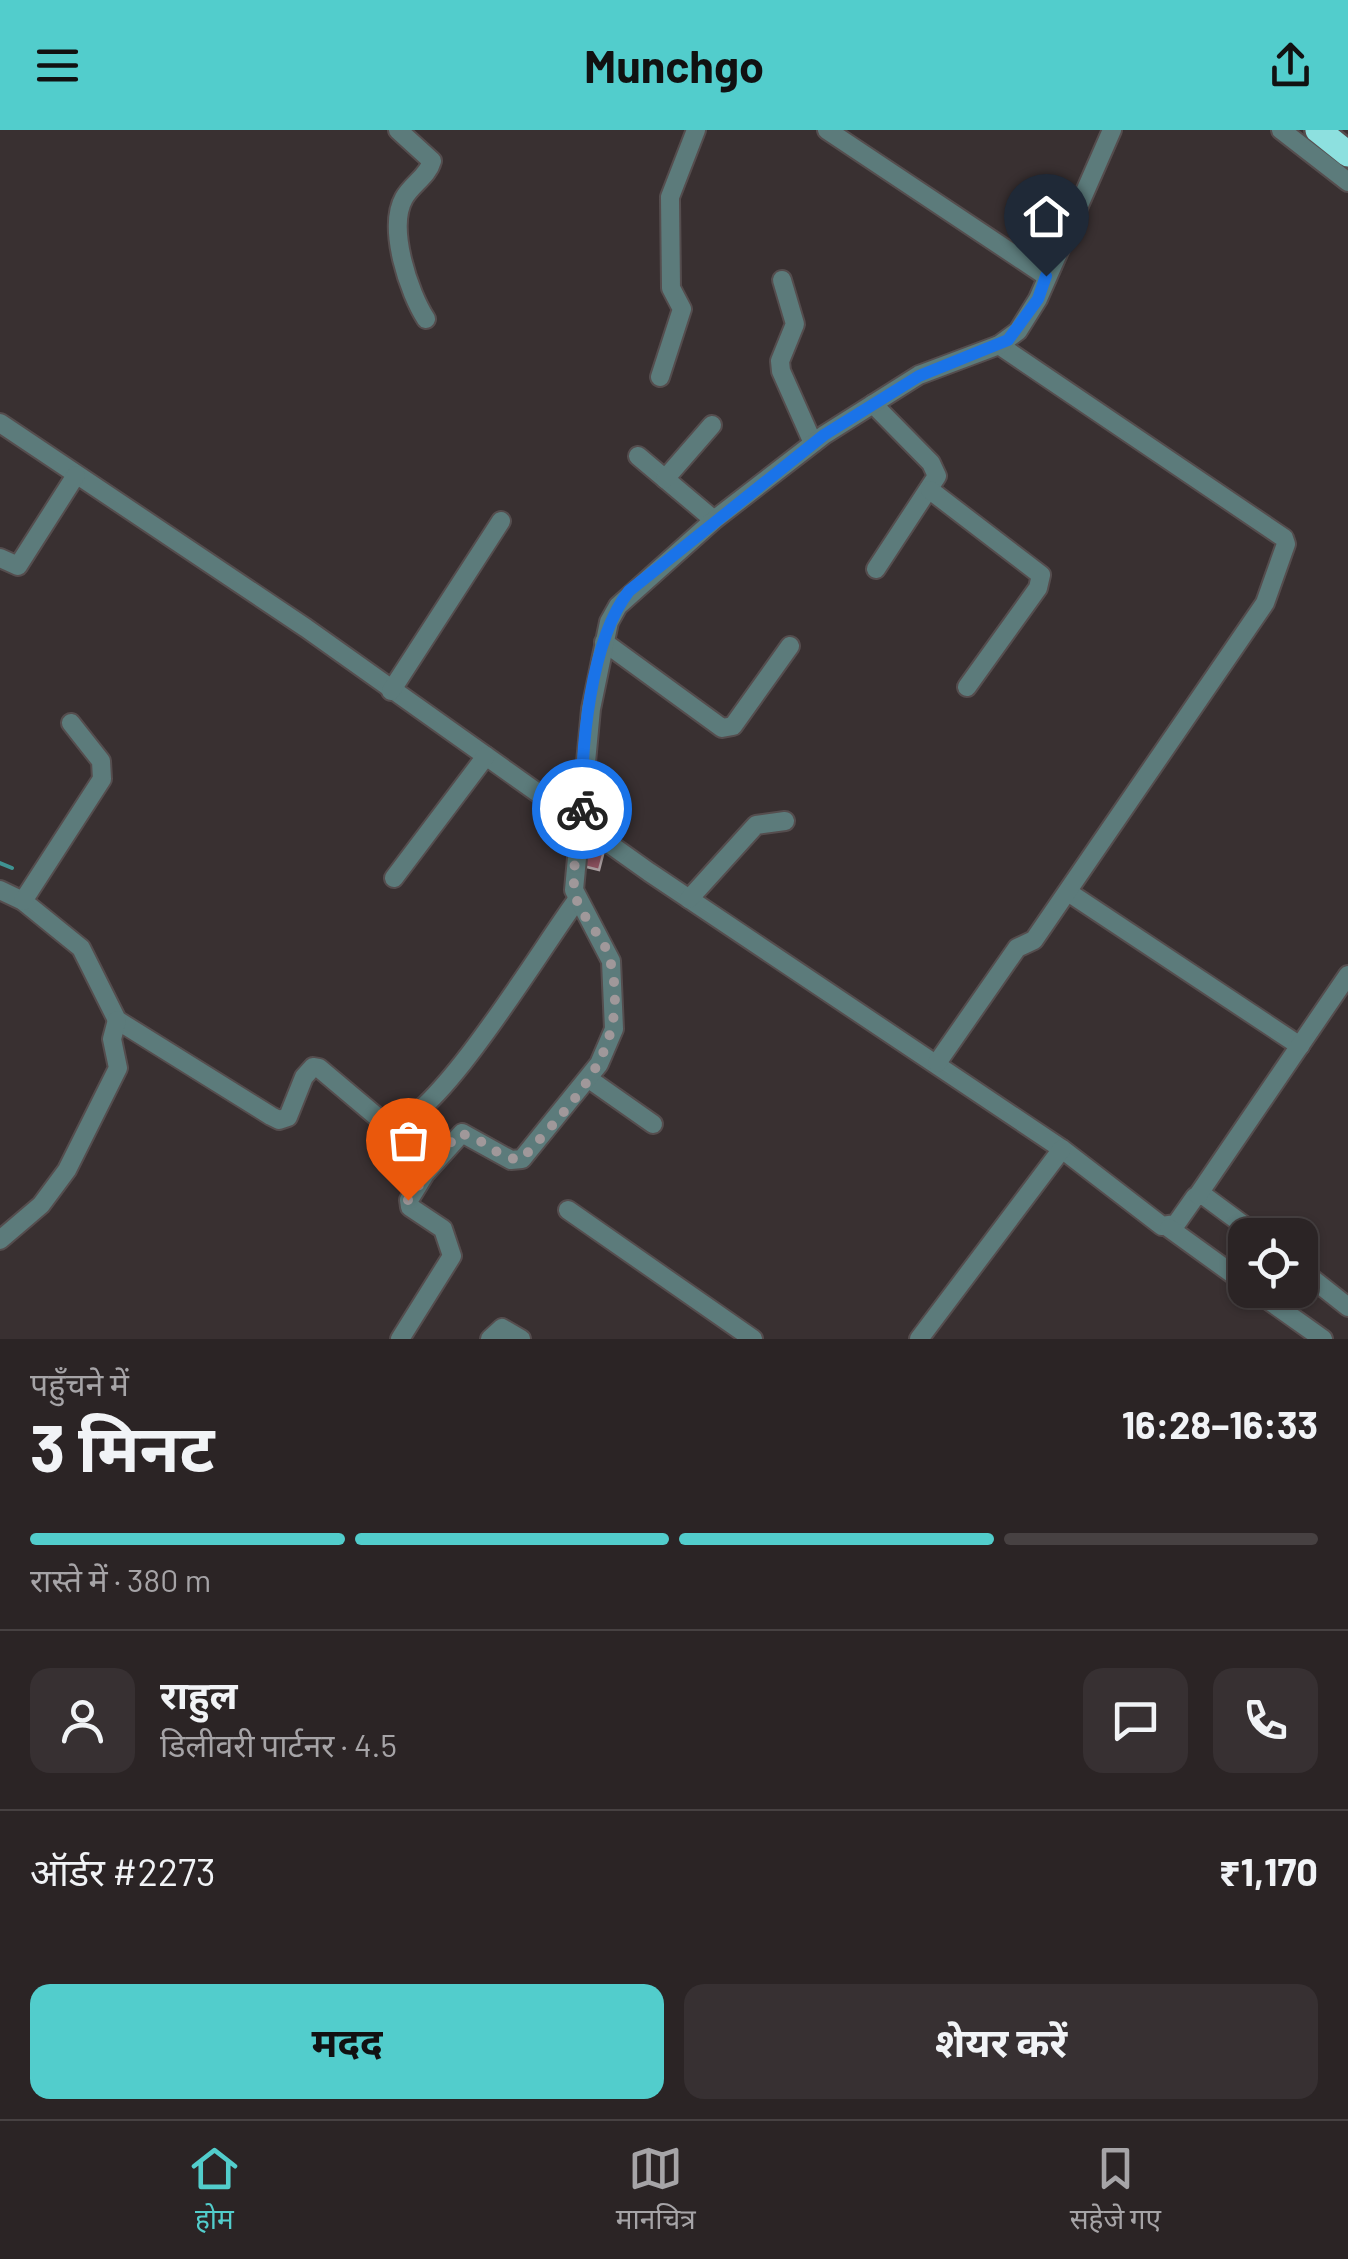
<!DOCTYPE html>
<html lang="hi">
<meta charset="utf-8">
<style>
:root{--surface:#2b2425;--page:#373032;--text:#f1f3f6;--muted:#a6a4a7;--line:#474142;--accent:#52cdcc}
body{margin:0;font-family:Barlow,"Noto Sans Devanagari",sans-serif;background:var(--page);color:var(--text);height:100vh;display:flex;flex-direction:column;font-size:38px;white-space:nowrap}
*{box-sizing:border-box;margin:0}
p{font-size:32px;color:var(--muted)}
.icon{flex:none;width:55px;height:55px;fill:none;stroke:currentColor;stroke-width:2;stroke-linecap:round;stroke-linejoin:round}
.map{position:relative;height:1209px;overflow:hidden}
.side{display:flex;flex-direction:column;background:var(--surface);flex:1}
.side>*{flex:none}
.controls{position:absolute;left:1228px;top:1088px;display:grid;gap:20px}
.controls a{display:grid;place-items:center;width:90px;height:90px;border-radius:20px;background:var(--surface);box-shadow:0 2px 8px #0004,0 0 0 2px var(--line);font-size:50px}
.pin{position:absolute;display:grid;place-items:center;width:85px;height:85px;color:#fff;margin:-102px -42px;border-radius:50% 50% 50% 0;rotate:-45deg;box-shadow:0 0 10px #0007}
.pin .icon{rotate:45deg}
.courier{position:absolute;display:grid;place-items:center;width:100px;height:100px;margin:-50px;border:8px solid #1a73e8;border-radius:50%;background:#fff;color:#222;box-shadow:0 2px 12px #0007}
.headline em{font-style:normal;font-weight:700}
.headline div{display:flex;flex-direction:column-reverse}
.headline{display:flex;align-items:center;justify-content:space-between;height:170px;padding:0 30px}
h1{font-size:65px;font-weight:700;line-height:75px}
.bar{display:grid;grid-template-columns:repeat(4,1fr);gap:15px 10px;align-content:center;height:120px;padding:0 30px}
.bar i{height:12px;border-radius:8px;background:var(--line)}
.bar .active{background:var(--accent)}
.bar p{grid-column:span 4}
.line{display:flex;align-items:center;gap:25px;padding:0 30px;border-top:2px solid var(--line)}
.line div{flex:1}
.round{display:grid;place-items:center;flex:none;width:105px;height:105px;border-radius:20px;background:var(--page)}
.cta{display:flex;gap:20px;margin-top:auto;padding:20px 30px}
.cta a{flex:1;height:115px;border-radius:20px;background:var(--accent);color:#111;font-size:40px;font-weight:700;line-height:115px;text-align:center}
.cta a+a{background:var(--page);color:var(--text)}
header{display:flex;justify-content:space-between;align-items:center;height:130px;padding:0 30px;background:var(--accent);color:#111;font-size:45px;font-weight:700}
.menu{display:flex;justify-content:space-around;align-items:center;height:140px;border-top:2px solid var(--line);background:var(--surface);font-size:28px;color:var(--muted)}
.menu a{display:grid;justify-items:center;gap:5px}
.menu .active{color:var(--accent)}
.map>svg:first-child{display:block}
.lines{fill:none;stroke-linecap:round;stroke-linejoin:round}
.stream{stroke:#3f9392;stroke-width:4}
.building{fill:#8e5260;stroke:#ab9fa1;stroke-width:2.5}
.minor-casing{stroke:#554d4e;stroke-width:22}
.highway-casing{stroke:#554d4e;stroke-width:30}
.minor{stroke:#5c7b7b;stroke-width:18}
.highway{stroke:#8de0df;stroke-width:25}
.done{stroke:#a0989a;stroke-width:10;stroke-dasharray:0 18}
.route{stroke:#1a73e8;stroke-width:12}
</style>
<header><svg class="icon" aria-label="menu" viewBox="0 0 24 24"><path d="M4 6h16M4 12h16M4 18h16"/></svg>Munchgo<svg class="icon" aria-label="share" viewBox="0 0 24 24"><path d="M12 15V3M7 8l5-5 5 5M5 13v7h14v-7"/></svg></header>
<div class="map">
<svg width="1348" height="1209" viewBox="0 0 1348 1209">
<rect width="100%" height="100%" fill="#393031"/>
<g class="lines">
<polyline class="stream" points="0,733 12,738"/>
</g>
<polygon class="building" points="590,709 606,713 599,740 583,736"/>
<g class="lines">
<defs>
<g id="minor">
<path d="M398,0L432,31C428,46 412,54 404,68C387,98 409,163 426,189"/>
<polyline points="827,0 1046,146"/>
<polyline points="1281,0 1348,52"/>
<polyline points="782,150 795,194 780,231 781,241 813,313"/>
<polyline points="660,247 682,179 671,158 670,67 696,0"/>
<polyline points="873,274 931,333 937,346 876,439"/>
<polyline points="0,293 306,498 649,742 1062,1019 1162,1096 1176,1094 1195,1067 1203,1065 1257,1105"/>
<polyline points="638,326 714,390"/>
<polyline points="665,349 712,295"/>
<polyline points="930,360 1041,445 1038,458 967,557"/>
<polyline points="0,428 18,436 76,345"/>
<polyline points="604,512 722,598 733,596 790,516"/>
<polyline points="391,561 501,391"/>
<polyline points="394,748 486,626"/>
<path d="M0,760L23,771L81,818L117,890L271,986L279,990L288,987L304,947L313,937L319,938L389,997C436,995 545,812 577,770"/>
<polyline points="1068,762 1300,916"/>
<polyline points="689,769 756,695 785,691"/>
<polyline points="23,771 102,649 101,631 71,593"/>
<polyline points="937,933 1017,818 1034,810 1265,473 1286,414 1284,408 999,215"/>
<polyline points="589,949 653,994"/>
<polyline points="1198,1065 1348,845"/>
<polyline points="568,1080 753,1209"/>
<polyline points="1169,1098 1245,1153"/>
<polyline points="0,1110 41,1075 67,1040 118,938 112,909 117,890"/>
<polyline points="1300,1139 1348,1177"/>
<polyline points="1254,1160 1323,1209"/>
<polyline points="400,1209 452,1126 443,1099 410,1077 409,1070 425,1044 462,1003 511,1030 522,1029 599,934 614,899 611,831 574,760 591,579 609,492 618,476 714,390 824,305 919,245 999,215 1018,201 1038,169 1112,0"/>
<polyline points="490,1209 502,1198 521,1209"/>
<polyline points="919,1209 1062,1019"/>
</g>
<polyline id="highway" points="1318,0 1348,24"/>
</defs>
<use href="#minor" class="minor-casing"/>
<use href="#highway" class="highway-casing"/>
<use href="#minor" class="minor"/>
<use href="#highway" class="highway"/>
</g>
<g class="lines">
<path class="done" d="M408,1070L457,1004C481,1003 499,1032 522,1029C576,968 632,918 610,830C604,805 579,787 575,763C570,736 582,706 582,679"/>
<path class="route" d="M582,679C581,616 590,511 629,461L824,305L919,246L1008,210L1038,169L1046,146"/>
</g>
</svg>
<div class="controls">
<a><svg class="icon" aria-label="locate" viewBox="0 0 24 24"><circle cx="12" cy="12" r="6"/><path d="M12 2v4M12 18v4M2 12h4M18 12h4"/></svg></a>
</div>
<div class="pin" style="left:408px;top:1070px;background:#ea580c"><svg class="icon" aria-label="bag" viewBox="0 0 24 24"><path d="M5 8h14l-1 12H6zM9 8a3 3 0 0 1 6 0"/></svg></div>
<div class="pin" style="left:1046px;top:146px;background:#1f2937"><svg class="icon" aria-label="home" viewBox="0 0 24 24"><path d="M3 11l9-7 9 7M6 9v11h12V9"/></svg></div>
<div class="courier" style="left:582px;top:679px"><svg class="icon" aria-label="bike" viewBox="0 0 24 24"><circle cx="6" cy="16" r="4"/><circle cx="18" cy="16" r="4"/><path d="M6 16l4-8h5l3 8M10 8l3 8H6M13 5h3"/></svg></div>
</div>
<section class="side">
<div class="headline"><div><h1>3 मिनट</h1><p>पहुँचने में</p></div><em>16:28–16:33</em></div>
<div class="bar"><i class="active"></i><i class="active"></i><i class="active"></i><i></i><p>रास्ते में · 380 m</p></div>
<div class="line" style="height:180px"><a class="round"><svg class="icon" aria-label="person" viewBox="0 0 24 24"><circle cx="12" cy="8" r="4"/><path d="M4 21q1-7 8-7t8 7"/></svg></a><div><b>राहुल</b><p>डिलीवरी पार्टनर · 4.5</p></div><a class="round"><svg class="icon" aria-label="chat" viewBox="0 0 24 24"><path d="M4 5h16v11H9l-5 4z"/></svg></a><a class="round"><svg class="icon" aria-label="phone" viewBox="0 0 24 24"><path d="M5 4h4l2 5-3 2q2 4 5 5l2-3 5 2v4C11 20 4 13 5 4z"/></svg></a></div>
<div class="line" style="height:130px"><div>ऑर्डर #2273</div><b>₹1,170</b></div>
<div class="cta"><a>मदद</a><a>शेयर करें</a></div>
</section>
<nav class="menu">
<a class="active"><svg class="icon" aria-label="home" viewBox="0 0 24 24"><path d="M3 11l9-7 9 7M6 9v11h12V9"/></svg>होम</a>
<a><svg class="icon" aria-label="map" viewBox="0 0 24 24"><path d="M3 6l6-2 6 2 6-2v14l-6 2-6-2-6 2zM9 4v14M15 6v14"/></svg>मानचित्र</a>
<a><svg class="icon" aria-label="saved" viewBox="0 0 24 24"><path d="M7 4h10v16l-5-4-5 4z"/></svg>सहेजे गए</a>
</nav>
